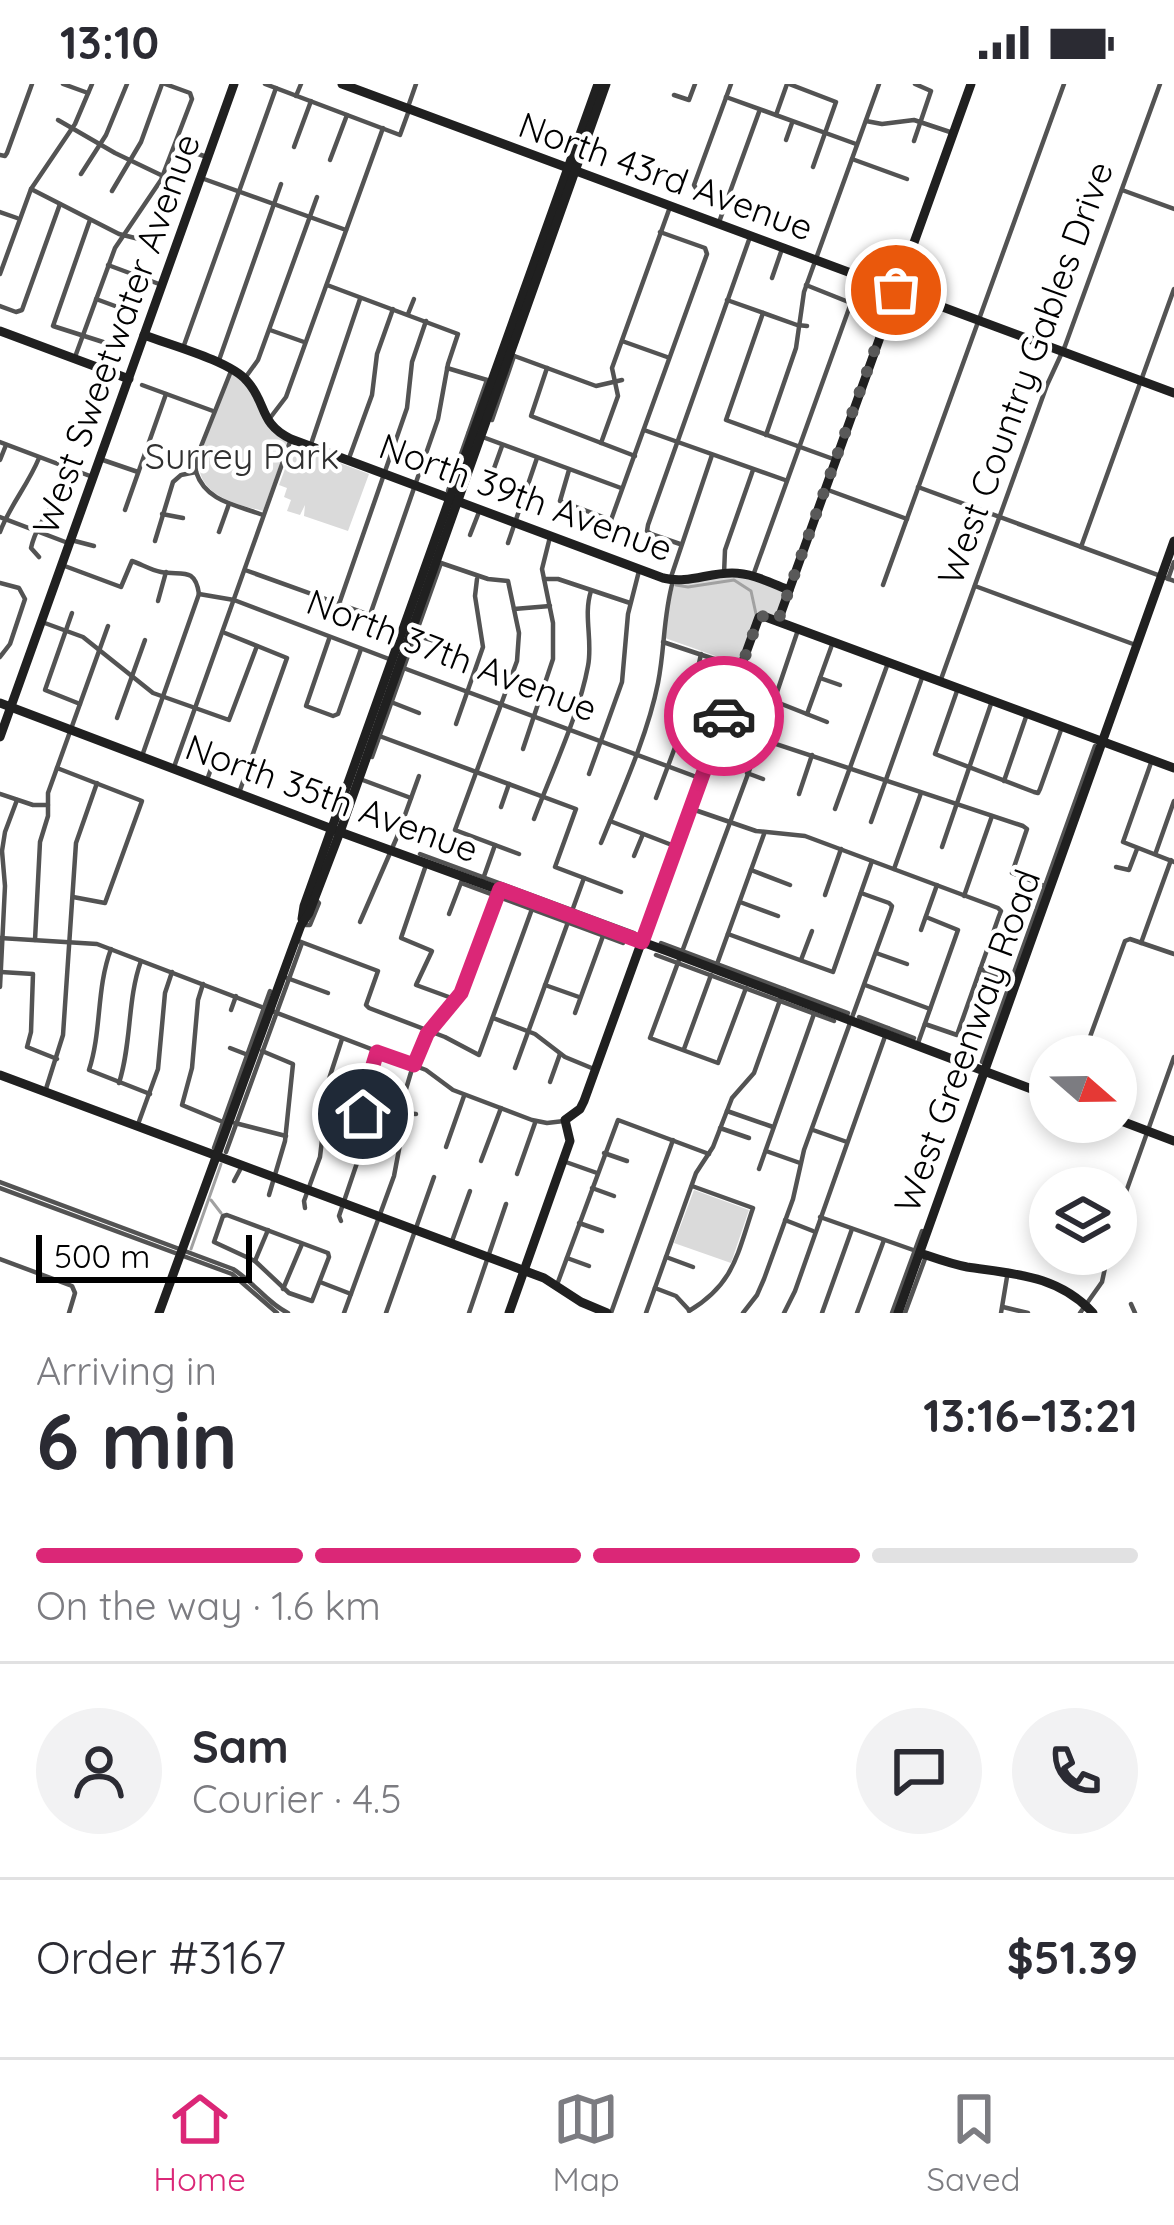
<!DOCTYPE html>
<meta charset="utf-8">
<style>
:root{--surface:#fff;--page:#f2f2f3;--text:#2b2b33;--muted:#7c7c81;--line:#e1e1e2;--accent:#db2777}
body{margin:0;font-family:Quicksand,sans-serif;background:var(--page);color:var(--text);height:100vh;display:flex;flex-direction:column;font-size:45px;white-space:nowrap}
*{box-sizing:border-box;margin:0}
p{font-size:39px;color:var(--muted)}
.icon{flex:none;width:66px;height:66px;fill:none;stroke:currentColor;stroke-width:2;stroke-linecap:round;stroke-linejoin:round}
.map{position:relative;height:1229px;overflow:hidden}
.details{display:flex;flex-direction:column;background:var(--surface);flex:1}
.details>*{flex:none}
.needle{width:78px;rotate:110deg}
.tools{position:absolute;left:1029px;top:951px;display:grid;gap:24px}
.tools a{display:grid;place-items:center;width:108px;height:108px;border-radius:50%;background:var(--surface);box-shadow:0 6px 18px #0003;font-size:60px}
.scale{position:absolute;left:36px;bottom:30px;width:216px;box-sizing:border-box;padding-left:12px;border:6px solid #000;border-top:0;font-size:33px;line-height:42px;white-space:nowrap;color:#000;-webkit-text-stroke:9px #fff;paint-order:stroke}
.pin{position:absolute;display:grid;place-items:center;width:102px;height:102px;color:#fff;margin:-51px;border:6px solid #fff;border-radius:50%;box-shadow:0 3px 12px #0007}
.courier{position:absolute;display:grid;place-items:center;width:120px;height:120px;margin:-60px;border:9px solid #db2777;border-radius:50%;background:#fff;color:#222;box-shadow:0 3px 15px #0007}
.headline em{font-style:normal;font-weight:700}
.headline div{display:flex;flex-direction:column-reverse}
.headline{display:flex;align-items:center;justify-content:space-between;height:204px;padding:0 36px}
h1{font-size:78px;font-weight:700;line-height:90px}
.bar{display:grid;grid-template-columns:repeat(4,1fr);gap:18px 12px;align-content:center;height:144px;padding:0 36px}
.bar i{height:15px;border-radius:9px;background:var(--line)}
.bar .current{background:var(--accent)}
.bar p{grid-column:span 4}
.line{display:flex;align-items:center;gap:30px;padding:0 36px;border-top:3px solid var(--line)}
.line div{flex:1}
.round{display:grid;place-items:center;flex:none;width:126px;height:126px;border-radius:63px;background:var(--page)}
.status{display:flex;justify-content:space-between;align-items:center;height:84px;padding:0 60px;background:var(--surface);direction:ltr}
.status svg{height:33px;fill:currentColor}
.tabs{display:flex;justify-content:space-around;align-items:center;height:168px;border-top:3px solid var(--line);background:var(--surface);font-size:33px;color:var(--muted)}
.tabs a{display:grid;justify-items:center;gap:6px}
.tabs .current{color:var(--accent)}
.map>svg:first-child{display:block}
.green{fill:#dadada}
.lines{fill:none;stroke-linecap:round;stroke-linejoin:round}
.stream{stroke:#a1a1a1;stroke-width:3}
.street{stroke:#535353;stroke-width:4.5}
.secondary{stroke:#202020;stroke-width:9}
.done{stroke:#595959;stroke-width:12;stroke-dasharray:0 21.6}
.route{stroke:#db2777;stroke-width:15}
.labels{text-anchor:middle;stroke-width:9;stroke-linejoin:round;paint-order:stroke}
.street-label{font-size:36px;fill:#000;stroke:#fff}
.park-label{font-size:36px;fill:#313131;stroke:#fff}
</style>
<div class="status"><b>13:10</b><svg viewBox="0 0 49 12"><path d="M0 12V9h3v3zM5 12V6h3v6zM10 12V3h3v9zM15 12V0h3v12zM26 1h20v11H26zM47 4h2v5h-2z"/></svg></div>
<div class="map">
<svg width="1174" height="1229" viewBox="0 0 1174 1229">
<rect width="100%" height="100%" fill="#fff"/>
<g class="green">
<path d="M231,290L245,297L288,358L263,427C233,419 196,411 199,374Z"/>
<polygon points="298,363 369,390 348,447 304,432 305,421 300,431 287,427 291,416 284,413 287,404 279,401 292,366"/>
<polygon points="721,492 752,495 785,508 777,532 764,529 738,580 665,554 665,540 674,501"/>
<polygon points="694,1106 749,1126 731,1179 674,1159"/>
</g>
<g class="lines">
<g class="stream">
<polyline points="676,501 688,503 734,496 751,507 756,530"/>
<polyline points="211,1116 221,1129"/>
<polyline points="191,1165 221,1080"/>
</g>
<g class="street">
<polyline points="63,0 88,9"/>
<polyline points="265,0 400,51 408,29"/>
<polyline points="789,0 836,18 813,83"/>
<polyline points="674,11 689,16 695,0"/>
<polyline points="296,12 301,0"/>
<polyline points="726,13 856,60"/>
<polyline points="408,23 416,0"/>
<polyline points="776,31 787,0"/>
<polyline points="58,36 115,69 163,92"/>
<polyline points="866,37 882,40 914,36 953,49"/>
<polyline points="786,56 792,39"/>
<polyline points="914,57 931,7 915,0"/>
<polyline points="175,62 204,72"/>
<polyline points="294,63 311,17"/>
<polyline points="0,71 5,72 7,69 32,0"/>
<polyline points="852,75 907,95"/>
<polyline points="330,76 347,31"/>
<polyline points="81,90 106,51 127,0"/>
<polyline points="204,95 346,146"/>
<polyline points="31,105 119,150 139,155"/>
<polyline points="1122,106 1174,125"/>
<polyline points="112,107 141,58 162,0"/>
<polyline points="727,117 697,106 694,101 731,0"/>
<polyline points="0,128 17,134"/>
<polyline points="90,136 53,242 103,258"/>
<polyline points="718,141 759,28"/>
<polyline points="108,181 159,200"/>
<polyline points="0,190 31,105 75,40 92,0"/>
<polyline points="772,194 782,165"/>
<polyline points="96,215 115,222"/>
<polyline points="727,216 797,241 807,242"/>
<polyline points="0,222 16,228 22,226 60,120"/>
<polyline points="763,229 726,336 836,376"/>
<polyline points="408,230 414,215"/>
<polyline points="270,246 304,258"/>
<polyline points="622,257 667,273"/>
<polyline points="183,264 276,4"/>
<polyline points="509,270 596,302 622,296"/>
<polyline points="75,273 115,164 161,96 192,15 190,9 165,0"/>
<polyline points="218,279 281,100"/>
<polyline points="447,284 487,296"/>
<polyline points="547,284 531,332 635,372"/>
<polyline points="245,294 258,276 317,113"/>
<polyline points="142,301 213,327"/>
<polyline points="270,334 286,313 383,44"/>
<polyline points="492,336 514,272"/>
<polyline points="644,346 785,396"/>
<polyline points="469,348 621,404"/>
<polyline points="766,351 796,264 804,208 879,0"/>
<polyline points="0,358 90,392"/>
<polyline points="601,359 618,312 612,284 670,123"/>
<polyline points="310,363 360,215"/>
<polyline points="100,375 138,388"/>
<polyline points="0,376 6,361"/>
<polyline points="348,377 372,311 377,270 393,225"/>
<polyline points="569,386 560,417 611,436 707,170 705,164 660,148"/>
<polyline points="196,388 198,370 231,287"/>
<path d="M196,388C206,418 237,421 263,431"/>
<polyline points="492,390 502,362"/>
<polyline points="918,403 1174,497"/>
<polyline points="828,406 907,435"/>
<polyline points="448,407 487,296"/>
<polyline points="125,426 166,310"/>
<polyline points="162,430 183,434"/>
<polyline points="0,433 68,459"/>
<path d="M0,448C10,421 28,401 39,374"/>
<polyline points="219,448 229,420"/>
<polyline points="470,451 479,428"/>
<polyline points="71,456 94,462"/>
<polyline points="155,457 173,398 181,391 196,388"/>
<polyline points="508,459 537,374"/>
<polyline points="680,460 651,450 647,447 648,441 750,153"/>
<polyline points="1081,463 1174,205"/>
<path d="M39,473L31,464C38,433 62,415 73,386"/>
<polyline points="438,478 488,495 508,497 519,549 517,577 455,746 519,770"/>
<path d="M62,481L121,503L132,477C141,480 151,486 161,488C181,492 195,482 199,510"/>
<polyline points="245,486 370,531 438,335 448,280 458,250 327,201"/>
<polyline points="754,489 851,219 806,201"/>
<polyline points="724,490 725,466 753,386"/>
<polyline points="544,495 558,495 630,519"/>
<polyline points="1168,495 1174,478"/>
<polyline points="670,496 712,371"/>
<polyline points="0,499 19,504 25,515 10,560 0,573"/>
<polyline points="883,501 1064,0"/>
<polyline points="975,502 1133,560"/>
<polyline points="199,510 234,516 389,575"/>
<polyline points="158,517 166,488"/>
<polyline points="339,520 407,324 412,278 426,237"/>
<polyline points="514,525 550,522"/>
<polyline points="72,529 45,606 80,620"/>
<polyline points="42,538 83,553 153,609 229,636 257,562"/>
<polyline points="798,546 774,617 827,638"/>
<polyline points="225,549 287,574 239,709"/>
<polyline points="415,551 448,561"/>
<polyline points="329,555 306,622 333,632 338,630 361,565"/>
<polyline points="663,558 741,584"/>
<polyline points="398,582 702,695"/>
<polyline points="820,594 840,601"/>
<polyline points="940,598 1047,301 1065,262 1160,0"/>
<polyline points="957,607 935,670 1034,708 1038,709 1040,705 1062,643"/>
<polyline points="391,618 419,629"/>
<polyline points="807,630 833,558"/>
<polyline points="117,634 145,556"/>
<polyline points="456,640 483,563 475,512 477,495"/>
<polyline points="374,650 576,725 555,783 621,808"/>
<polyline points="523,665 553,575 553,539 542,485 550,453"/>
<polyline points="142,672 199,510"/>
<polyline points="372,673 441,479"/>
<polyline points="1152,676 1123,758 1174,778"/>
<polyline points="174,683 291,355"/>
<polyline points="57,684 142,717 105,819 73,813"/>
<polyline points="747,689 763,695"/>
<polyline points="589,690 622,598 628,530 639,487"/>
<polyline points="360,695 411,714"/>
<polyline points="207,696 216,671"/>
<polyline points="1004,697 1027,630"/>
<polyline points="0,710 33,721 48,721"/>
<polyline points="799,710 812,671"/>
<polyline points="656,714 689,626 701,570"/>
<polyline points="501,723 509,700"/>
<polyline points="692,725 756,747 805,752 998,824 1001,827 999,832 957,951 925,940"/>
<polyline points="835,725 888,579"/>
<path d="M534,735C552,687 579,631 588,582C593,557 583,531 591,507"/>
<polyline points="610,737 677,763"/>
<polyline points="871,738 923,591"/>
<path d="M601,759C621,710 648,650 658,599C665,564 663,532 673,497"/>
<polyline points="942,763 992,617"/>
<polyline points="1156,768 1174,717"/>
<polyline points="420,770 634,849"/>
<polyline points="634,772 643,750"/>
<polyline points="426,781 401,854 432,867 416,901 457,916"/>
<polyline points="1116,783 1129,786 1137,765"/>
<polyline points="894,785 921,709"/>
<polyline points="751,786 790,801"/>
<polyline points="483,795 495,761"/>
<polyline points="461,799 623,859"/>
<polyline points="825,811 841,765"/>
<polyline points="964,812 992,732"/>
<polyline points="740,818 778,832"/>
<polyline points="449,830 462,796"/>
<polyline points="360,838 397,753 419,692"/>
<polyline points="304,841 310,841 319,819 315,815"/>
<polyline points="921,846 937,801"/>
<polyline points="728,850 833,888 872,777"/>
<polyline points="0,854 97,860 426,986 453,1006 532,1036 547,1039 564,1037"/>
<polyline points="35,856 40,758 48,732 48,709 108,542"/>
<polyline points="296,856 378,887 366,921 369,924 445,953 479,971 532,825"/>
<polyline points="661,859 848,929"/>
<polyline points="1141,859 1171,776"/>
<path d="M111,865C96,905 102,946 89,986L150,1010"/>
<polyline points="876,869 907,880"/>
<polyline points="656,871 834,937"/>
<polyline points="801,876 812,847"/>
<polyline points="717,880 764,750"/>
<polyline points="980,885 1009,895"/>
<polyline points="1,888 33,890 31,948 27,963 57,975"/>
<polyline points="287,894 328,909"/>
<polyline points="203,900 198,916 192,984 182,1021 223,1038"/>
<polyline points="545,901 579,913"/>
<polyline points="865,901 930,925"/>
<polyline points="0,903 5,802 2,767 5,748 17,716"/>
<polyline points="746,904 718,979 650,954 761,655 1023,742 1027,745 1012,789 1050,804"/>
<polyline points="231,926 236,912"/>
<polyline points="575,929 603,852"/>
<polyline points="859,933 914,954"/>
<polyline points="493,934 535,950 565,973 594,985"/>
<polyline points="917,962 958,846 926,833"/>
<polyline points="230,964 248,971"/>
<polyline points="684,965 711,891"/>
<polyline points="262,967 293,980 285,1057 269,1111"/>
<polyline points="1083,972 1125,857 1130,855 1174,870"/>
<polyline points="982,978 1095,662"/>
<polyline points="515,984 584,794"/>
<polyline points="550,998 560,970"/>
<path d="M119,999C132,958 127,916 141,877"/>
<polyline points="45,1008 63,951 76,759 97,699"/>
<polyline points="727,1027 773,1043"/>
<polyline points="402,1029 416,1030"/>
<polyline points="235,1039 286,1052"/>
<polyline points="137,1043 158,985 165,909 172,888"/>
<polyline points="720,1044 749,1054"/>
<polyline points="813,1046 847,1058"/>
<polyline points="446,1063 464,1012"/>
<polyline points="214,1064 270,907"/>
<polyline points="766,1067 800,1079"/>
<polyline points="226,1068 302,859"/>
<polyline points="604,1069 627,1077"/>
<polyline points="481,1077 501,1024"/>
<polyline points="563,1077 597,1089"/>
<polyline points="759,1085 814,930"/>
<polyline points="517,1090 535,1039"/>
<polyline points="234,1097 242,1082"/>
<path d="M0,1098L233,1185C254,1198 267,1219 288,1229"/>
<polyline points="0,1104 232,1190 277,1229"/>
<polyline points="592,1104 614,1112"/>
<polyline points="305,1124 304,1117 320,1073 329,995 342,955"/>
<polygon points="227,1131 328,1169 329,1173 312,1217 289,1209 255,1177 214,1158 223,1132"/>
<polyline points="820,1133 916,1167"/>
<polyline points="785,1136 813,1147"/>
<polyline points="1116,1136 1174,973"/>
<polyline points="341,1137 339,1132 358,1076 366,1004 377,969"/>
<polyline points="579,1139 602,1147"/>
<polyline points="451,1160 470,1107"/>
<polyline points="666,1173 693,1183"/>
<polyline points="567,1174 589,1182"/>
<polyline points="0,1175 72,1202 75,1209 69,1229"/>
<polyline points="255,1177 268,1146"/>
<polyline points="320,1198 351,1210"/>
<polyline points="558,1198 618,1036 709,1070"/>
<polyline points="655,1204 676,1212 689,1226"/>
<polyline points="283,1205 302,1160"/>
<polyline points="1131,1220 1135,1229"/>
<polyline points="1003,1223 1028,1229"/>
<path d="M689,1227C734,1200 737,1171 753,1124L692,1102"/>
<polyline points="344,1229 394,1092 401,1055 403,1015 412,985 427,950 461,909 499,806"/>
<polyline points="386,1229 434,1093"/>
<polyline points="469,1229 506,1120"/>
<polyline points="611,1229 673,1056"/>
<polyline points="646,1229 696,1089 713,1063 732,1014 754,989 784,905"/>
<polyline points="743,1229 757,1211 764,1195 793,1115 804,1066 891,826 892,822 889,819 861,809"/>
<polyline points="784,1229 795,1207 888,944"/>
<polyline points="822,1229 852,1145"/>
<polyline points="857,1229 884,1156"/>
<polyline points="892,1229 922,1147"/>
<polyline points="905,1229 926,1172"/>
<polyline points="1001,1229 1008,1187"/>
<polyline points="1080,1229 1102,1198 1108,1170"/>
</g>
<g class="secondary">
<polyline points="342,0 1174,309"/>
<polyline points="0,247 129,295"/>
<path d="M144,251C170,261 230,277 247,297C267,319 259,340 291,355L663,494C688,500 707,489 732,489C752,489 771,499 789,506"/>
<polyline points="778,537 971,0"/>
<polyline points="0,619 340,748 667,867 1050,1012"/>
<polyline points="0,653 234,0"/>
<polyline points="302,835 304,822 598,0"/>
<polyline points="0,991 544,1194 581,1218 607,1229"/>
<polyline points="1116,1035 1174,1057"/>
<path d="M920,1169C935,1174 951,1180 967,1183C1014,1190 1058,1191 1093,1229"/>
<polyline points="159,1229 291,868 301,841 309,829 340,748 606,0"/>
<polyline points="509,1229 570,1057 565,1036 580,1025 584,1017 759,533 763,532 1174,684"/>
<polyline points="898,1229 1174,457"/>
</g>
</g>
<g class="lines">
<polyline class="done" points="724,632 758,536 763,532 778,537 896,206"/>
<polyline class="route" points="363,1030 366,1004 377,968 414,981 427,950 461,909 500,805 642,858 724,632"/>
</g>
<g class="labels">
<g class="street-label">
<text transform="translate(666 92) rotate(20)" y="13">North 43rd Avenue</text>
<text transform="translate(116 250) rotate(-70)" y="13">West Sweetwater Avenue</text>
<text transform="translate(1025 289) rotate(-70)" y="13">West Country Gables Drive</text>
<text transform="translate(526 413) rotate(20)" y="13">North 39th Avenue</text>
<text transform="translate(452 571) rotate(21)" y="13">North 37th Avenue</text>
<text transform="translate(332 714) rotate(20)" y="13">North 35th Avenue</text>
<text transform="translate(967 957) rotate(-70)" y="13">West Greenway Road</text>
</g>
<g class="park-label">
<text x="242" y="385">Surrey Park</text>
</g>
</g>
</svg>
<div class="tools">
<a><svg class="needle" viewBox="-14 -14 28 28"><path d="M0-13l5 13h-10z" fill="#e53935"/><path d="M0 13l5-13h-10z" fill="#7c7c81"/></svg></a>
<a><svg class="icon" aria-label="layers" viewBox="0 0 24 24"><path d="M12 4l9 5-9 5-9-5zM3 14l9 5 9-5"/></svg></a>
</div>
<div class="scale">500 m</div>
<div class="pin" style="left:896px;top:206px;background:#ea580c"><svg class="icon" aria-label="bag" viewBox="0 0 24 24"><path d="M5 8h14l-1 12H6zM9 8a3 3 0 0 1 6 0"/></svg></div>
<div class="pin" style="left:363px;top:1030px;background:#1f2937"><svg class="icon" aria-label="home" viewBox="0 0 24 24"><path d="M3 11l9-7 9 7M6 9v11h12V9"/></svg></div>
<div class="courier" style="left:724px;top:632px"><svg class="icon" aria-label="car" viewBox="0 0 24 24"><path d="M5 17H2v-5l4-1 3-4h7l3 4 3 1v5h-3M9 17h6M6 11h13"/><circle cx="7" cy="17" r="2"/><circle cx="17" cy="17" r="2"/></svg></div>
</div>
<section class="details">
<div class="headline"><div><h1>6 min</h1><p>Arriving in</p></div><em>13:16–13:21</em></div>
<div class="bar"><i class="current"></i><i class="current"></i><i class="current"></i><i></i><p>On the way · 1.6 km</p></div>
<div class="line" style="height:216px"><a class="round"><svg class="icon" aria-label="person" viewBox="0 0 24 24"><circle cx="12" cy="8" r="4"/><path d="M4 21q1-7 8-7t8 7"/></svg></a><div><b>Sam</b><p>Courier · 4.5</p></div><a class="round"><svg class="icon" aria-label="chat" viewBox="0 0 24 24"><path d="M4 5h16v11H9l-5 4z"/></svg></a><a class="round"><svg class="icon" aria-label="phone" viewBox="0 0 24 24"><path d="M5 4h4l2 5-3 2q2 4 5 5l2-3 5 2v4C11 20 4 13 5 4z"/></svg></a></div>
<div class="line" style="height:156px"><div>Order #3167</div><b>$51.39</b></div>
</section>
<nav class="tabs">
<a class="current"><svg class="icon" aria-label="home" viewBox="0 0 24 24"><path d="M3 11l9-7 9 7M6 9v11h12V9"/></svg>Home</a>
<a><svg class="icon" aria-label="map" viewBox="0 0 24 24"><path d="M3 6l6-2 6 2 6-2v14l-6 2-6-2-6 2zM9 4v14M15 6v14"/></svg>Map</a>
<a><svg class="icon" aria-label="saved" viewBox="0 0 24 24"><path d="M7 4h10v16l-5-4-5 4z"/></svg>Saved</a>
</nav>
